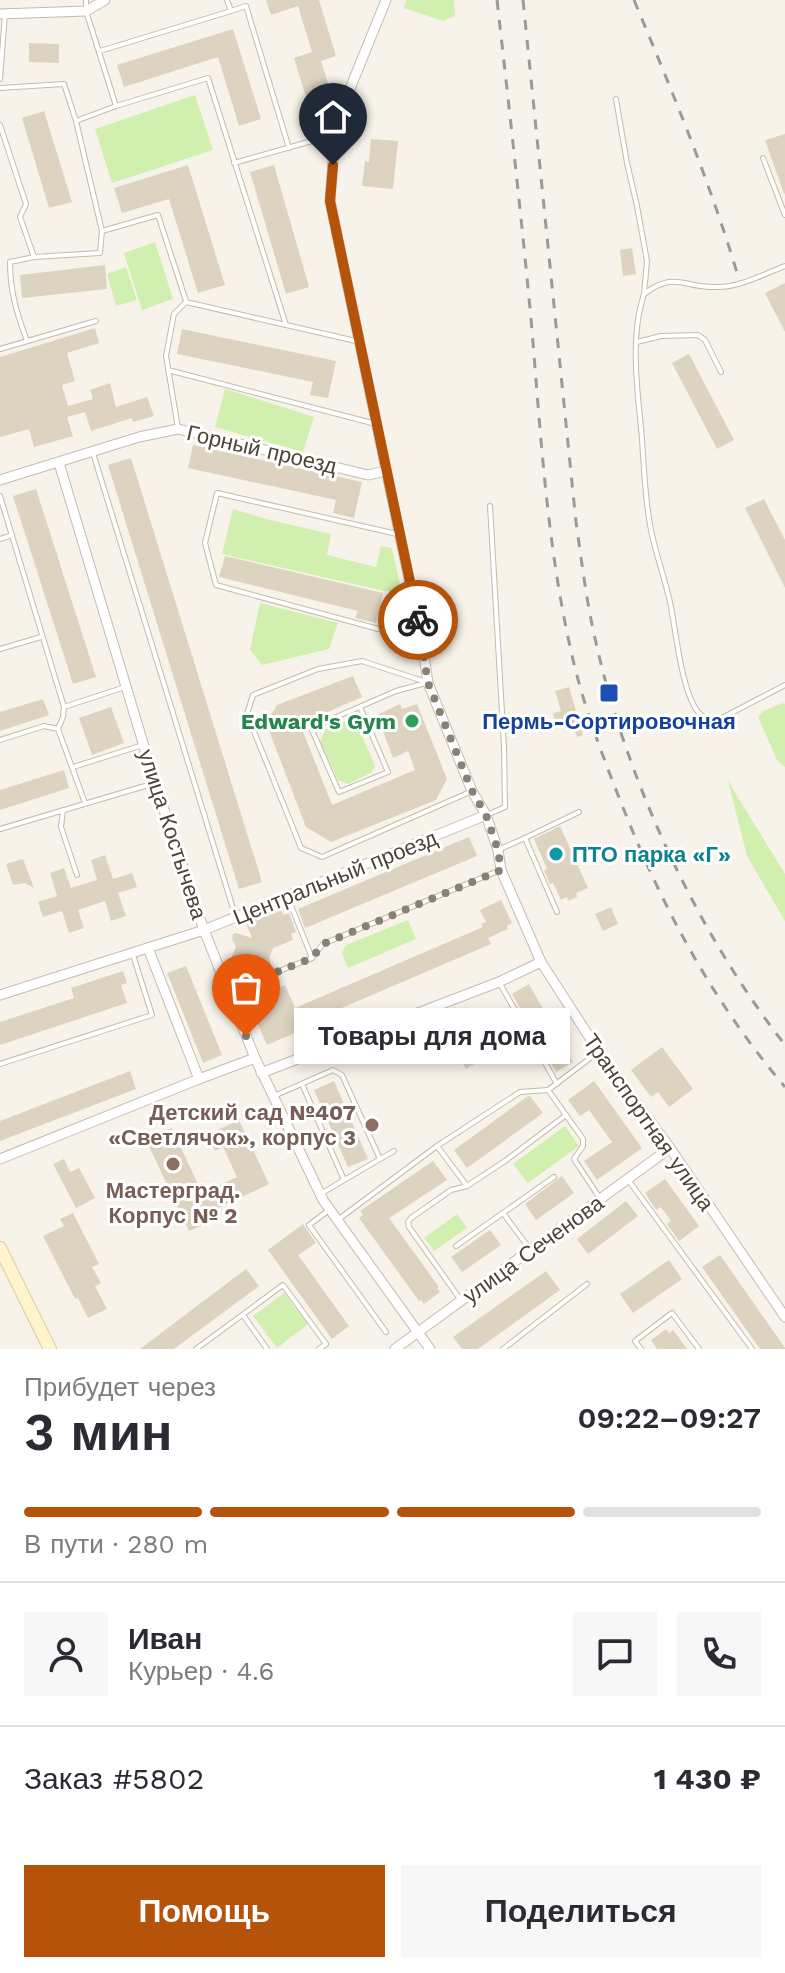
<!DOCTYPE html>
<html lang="ru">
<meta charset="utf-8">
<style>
:root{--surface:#fff;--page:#f7f7f7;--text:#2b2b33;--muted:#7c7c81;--line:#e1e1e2;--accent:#b45309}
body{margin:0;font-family:"Work Sans",sans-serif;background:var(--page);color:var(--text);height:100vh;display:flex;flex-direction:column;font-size:30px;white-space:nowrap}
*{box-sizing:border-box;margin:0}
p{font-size:26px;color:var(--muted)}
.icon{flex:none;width:44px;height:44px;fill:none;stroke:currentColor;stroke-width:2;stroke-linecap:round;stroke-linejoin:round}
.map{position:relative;height:1349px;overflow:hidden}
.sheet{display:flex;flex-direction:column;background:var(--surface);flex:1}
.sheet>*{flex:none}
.pin{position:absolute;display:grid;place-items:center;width:68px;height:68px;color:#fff;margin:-82px -34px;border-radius:50% 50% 50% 0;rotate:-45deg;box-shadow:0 0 8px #0007}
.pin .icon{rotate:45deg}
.courier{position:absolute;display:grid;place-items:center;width:80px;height:80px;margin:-40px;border:6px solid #b45309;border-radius:50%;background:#fff;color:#222;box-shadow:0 2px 10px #0007}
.bubble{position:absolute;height:56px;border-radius:0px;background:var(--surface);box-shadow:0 4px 12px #0003;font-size:26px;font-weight:600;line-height:56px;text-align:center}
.headline em{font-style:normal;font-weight:600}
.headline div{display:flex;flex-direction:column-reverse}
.headline{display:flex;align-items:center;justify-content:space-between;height:136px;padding:0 24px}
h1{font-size:52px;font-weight:600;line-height:60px}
.bar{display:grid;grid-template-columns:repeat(4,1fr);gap:12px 8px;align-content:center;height:96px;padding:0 24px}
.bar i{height:10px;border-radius:6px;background:var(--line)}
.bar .current{background:var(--accent)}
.bar p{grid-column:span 4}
.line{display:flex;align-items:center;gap:20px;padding:0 24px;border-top:2px solid var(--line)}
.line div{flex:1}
.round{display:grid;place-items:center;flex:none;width:84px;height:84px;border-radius:0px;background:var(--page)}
.button{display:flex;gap:16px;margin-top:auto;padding:16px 24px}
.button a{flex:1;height:92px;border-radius:0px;background:var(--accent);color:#fff;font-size:32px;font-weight:600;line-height:92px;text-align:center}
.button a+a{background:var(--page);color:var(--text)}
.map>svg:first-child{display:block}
.green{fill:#d1efaf}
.building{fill:#ddd3c1}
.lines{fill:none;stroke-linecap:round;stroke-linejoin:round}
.service-casing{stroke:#c4bcab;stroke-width:6}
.minor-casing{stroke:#c4bcab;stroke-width:11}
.secondary-casing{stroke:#dcca95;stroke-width:14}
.service{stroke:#fff;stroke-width:4}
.minor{stroke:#fff;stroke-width:9}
.secondary{stroke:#fff4cc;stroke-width:12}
.rail{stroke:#9a9a9a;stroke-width:3;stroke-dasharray:10 10;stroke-linecap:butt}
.done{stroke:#888176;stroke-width:8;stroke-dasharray:0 14.4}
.route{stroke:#b45309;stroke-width:10}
.transit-dot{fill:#1a4fb4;stroke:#fff;stroke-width:3}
.leisure-dot{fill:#2e9e5b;stroke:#fff;stroke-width:3}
.culture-dot{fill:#0f9aa8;stroke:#fff;stroke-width:3}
.education-dot{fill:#8d6e63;stroke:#fff;stroke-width:3}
.labels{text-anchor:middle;stroke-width:6;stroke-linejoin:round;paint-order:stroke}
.street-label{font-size:22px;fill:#4c4437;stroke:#fff}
.leisure-label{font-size:22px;font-weight:bold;fill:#27864d;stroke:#fff;text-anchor:end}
.transit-label{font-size:22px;font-weight:bold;fill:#164399;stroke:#fff}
.culture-label{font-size:22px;font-weight:bold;fill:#0d838f;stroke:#fff;text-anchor:start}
.education-label{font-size:22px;font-weight:bold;fill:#785e54;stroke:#fff;text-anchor:end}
</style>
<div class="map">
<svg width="785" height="1349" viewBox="0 0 785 1349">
<rect width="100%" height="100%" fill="#f7f3ea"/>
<g class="green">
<polygon points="406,0 454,0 455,16 443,21 404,8"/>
<polygon points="195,95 213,150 112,183 95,129"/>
<polygon points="155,242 173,299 142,310 124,253"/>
<polygon points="126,267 137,300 116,306 107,274"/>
<polygon points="225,389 314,417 303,452 215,427"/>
<polygon points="233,509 270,520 331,534 327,555 376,567 381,546 392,548 402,595 222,554"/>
<polygon points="260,603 338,623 329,649 262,665 250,650"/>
<polygon points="783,703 785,704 785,767 777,760 758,717 763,711"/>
<polygon points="348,720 357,724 375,766 371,773 348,784 338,780 320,742 325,729"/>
<polygon points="728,781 785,874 785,921 747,856"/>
<polygon points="408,920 416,939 348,968 342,953 346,945"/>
<polygon points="565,1126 579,1146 528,1183 513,1164"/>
<polygon points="457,1214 467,1228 434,1251 424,1238"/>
<polygon points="284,1293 308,1324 277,1348 253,1316"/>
</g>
<g class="building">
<polygon points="266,0 319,0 336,56 321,61 330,90 306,97 294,58 312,52 298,6 271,15"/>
<polygon points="233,29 261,119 239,126 218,57 124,87 117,65"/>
<polygon points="29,43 59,44 59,63 29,62"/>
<polygon points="44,111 72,202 49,208 22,118"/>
<polygon points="785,134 785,193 784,194 765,140"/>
<polygon points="371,139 398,141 393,189 362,186 365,161 369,162"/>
<polygon points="188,165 225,285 198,293 169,199 122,213 114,188"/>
<polygon points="274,165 309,287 286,294 250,172"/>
<polygon points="632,248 636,274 623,276 620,250"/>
<polygon points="105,265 107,289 22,298 20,275"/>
<polygon points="785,283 785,332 765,293"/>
<polygon points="95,328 99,343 67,353 75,381 62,385 68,406 93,399 90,390 110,383 116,407 147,397 154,416 133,422 132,418 91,431 85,412 67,417 73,436 34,447 29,429 0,437 0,357"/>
<polygon points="182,329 336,361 328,398 310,395 313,382 177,354"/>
<polygon points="689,354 734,440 717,449 672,363"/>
<polygon points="193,445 362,482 354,518 333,513 336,500 188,468"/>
<polygon points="131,458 262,882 239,889 108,465"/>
<polygon points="36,489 96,677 73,684 13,496"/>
<polygon points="764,499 785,540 785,588 745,508"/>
<polygon points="225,556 383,593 376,623 355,618 358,611 219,577"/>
<polygon points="353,676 362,697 300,724 332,805 415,770 408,751 393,758 377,715 400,704 402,709 417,704 447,779 436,800 331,842 306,827 266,723 277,705"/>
<polygon points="569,687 583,735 577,737 571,720 556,725 553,713 561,711 555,691"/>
<polygon points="43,699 49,715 0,731 0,712"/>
<polygon points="111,707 124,743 92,755 79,718"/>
<polygon points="64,770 69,788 0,810 0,790"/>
<polygon points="560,826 588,888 576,893 577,897 568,901 567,897 561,900 553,883 550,884 544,870 547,869 534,839"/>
<polygon points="469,837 477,856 305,928 298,909"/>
<polygon points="105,855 113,879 132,873 137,887 118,893 126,916 111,921 105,901 78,910 84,928 69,933 62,911 43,917 38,902 57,896 50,873 64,868 71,888 97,880 91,860"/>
<polygon points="23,859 34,888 24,883 13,885 6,864"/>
<polygon points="501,900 512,923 507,926 508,929 488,938 491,944 302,1025 304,1029 267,1045 248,1001 285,985 295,1008 483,927 481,924 486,922 480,910"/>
<polygon points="611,907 618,924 603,931 595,914"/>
<polygon points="281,910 283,915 289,913 296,932 291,934 293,940 273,948 269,958 272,969 243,980 232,956 236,947 232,939 233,934 236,933 252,938 246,924"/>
<polygon points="186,966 222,1055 203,1063 167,973"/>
<polygon points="123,971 127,983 121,985 127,1003 0,1045 0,1022 74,998 71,988"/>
<polygon points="529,984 573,1062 556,1072 512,994"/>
<polygon points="455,1007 484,1058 466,1069 435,1015"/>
<polygon points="662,1047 693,1089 669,1107 658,1092 651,1097 631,1070"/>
<polygon points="130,1071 136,1089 0,1141 0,1121"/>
<polygon points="334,1081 368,1159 348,1167 314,1090"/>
<polygon points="594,1081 642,1148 597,1180 584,1161 612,1142 589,1110 580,1116 568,1100"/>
<polygon points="528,1096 530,1096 543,1113 467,1168 454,1150"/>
<polygon points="239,1120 269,1184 206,1214 210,1222 189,1231 146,1140 172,1128 202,1193 237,1177 223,1147 215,1151 207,1135"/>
<polygon points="64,1159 70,1172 79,1168 95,1198 76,1208 53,1164"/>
<polygon points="433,1161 447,1180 389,1218 439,1287 437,1288 440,1292 424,1304 421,1300 419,1301 359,1218 363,1215 360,1211"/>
<polygon points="562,1176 574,1193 536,1220 525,1204"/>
<polygon points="665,1179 699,1226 679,1241 667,1224 671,1221 661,1207 656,1210 645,1193"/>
<polygon points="626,1201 638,1216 588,1254 577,1239"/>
<polygon points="73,1213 99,1264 92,1267 101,1283 95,1286 107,1309 88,1318 78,1298 75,1299 43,1236 64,1226 60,1219"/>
<polygon points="303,1224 316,1243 298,1255 349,1326 332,1339 268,1250"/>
<polygon points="490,1230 501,1245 462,1272 451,1257"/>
<polygon points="720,1255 785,1348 785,1349 760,1349 702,1267"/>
<polygon points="669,1260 682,1279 633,1313 620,1294"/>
<polygon points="246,1269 259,1286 174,1349 140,1349"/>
<polygon points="546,1271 560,1290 478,1349 462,1349 453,1337"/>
<polygon points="666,1329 669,1333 673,1330 687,1349 657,1349 651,1340"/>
</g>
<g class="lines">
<defs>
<g id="service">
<polyline points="86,0 86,11 116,106 208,78 286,325"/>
<polyline points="227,0 231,11 246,6 289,148"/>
<polyline points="100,51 231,11"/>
<polyline points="0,79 5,14"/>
<polyline points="0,88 64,84 76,121"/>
<polyline points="616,99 627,163 637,206 647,261 644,294"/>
<polyline points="0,125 26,204 20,217 34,257"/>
<polyline points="763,158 785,215"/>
<polyline points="234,163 333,135"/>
<polyline points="102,231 158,215 186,301"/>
<path d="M785,266C764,274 740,287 718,287C684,289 676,270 644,294C629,339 638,392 642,439C644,469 645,500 651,530C656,556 666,581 671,607C676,633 682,692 698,712C704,719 711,720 720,719L785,685"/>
<path d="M27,341C17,314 10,292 10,262L34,257L100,253L102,231L76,121L116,106"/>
<polyline points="637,342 661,336 698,335 705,340 721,372"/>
<polyline points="0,349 96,321"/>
<polyline points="168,370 376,424"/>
<polyline points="178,428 166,356 174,314 186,302 356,341"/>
<polyline points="93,453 235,915"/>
<polyline points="0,496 64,707 63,717 58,729 85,803"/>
<polyline points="397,534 217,493 205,543 216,585 419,640"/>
<polyline points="0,539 12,535"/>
<polyline points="0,649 41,637"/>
<polyline points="426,682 362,661 318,669 253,695 247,714 301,848 322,857 470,792"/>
<polyline points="64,707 125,687"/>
<polyline points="360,707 388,772 339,792 311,728 396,691 426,683"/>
<polyline points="0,740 44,726 58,729"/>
<polyline points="73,767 143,745"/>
<polyline points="63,810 61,827 77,875"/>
<polyline points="487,815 505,807 504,747 490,506"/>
<polyline points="0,829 155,783"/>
<polyline points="525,838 579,812"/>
<polyline points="498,850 525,838 557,912"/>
<polyline points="312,958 323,944 498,871"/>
<polyline points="499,982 557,1084"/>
<polyline points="229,991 312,958 288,898"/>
<polyline points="597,1053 548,1090 583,1139 583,1146 574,1159 599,1197"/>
<polyline points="0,1064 152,1015 133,955"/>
<polyline points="302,1084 344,1180"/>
<polyline points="274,1096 333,1070 342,1075 380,1159 322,1193"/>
<polyline points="437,1146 520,1092 548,1090"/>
<polyline points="380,1159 394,1151"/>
<polyline points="629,1181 752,1349"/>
<polyline points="329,1210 309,1225 386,1332"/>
<polyline points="503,1213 554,1177"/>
<polyline points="339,1219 437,1146 467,1186 505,1161 566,1115"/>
<polyline points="456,1246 503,1213 529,1248"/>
<polyline points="460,1299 409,1227 408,1222 411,1218 451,1190 467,1186"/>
<polyline points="243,1315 267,1349"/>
<polyline points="196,1349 283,1285 326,1344 319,1349"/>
<polyline points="503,1349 587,1284"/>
<polyline points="641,1349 635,1341 672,1313 699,1349"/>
</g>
<g id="minor">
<polyline points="386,0 345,101 335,135 330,201 422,641 428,683 472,791 486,815 498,850 501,870 541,962 599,1052 670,1148 785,1317"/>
<polyline points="0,14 86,11 105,0"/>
<polyline points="59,463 155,783 204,930 255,1058 323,1200 430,1349"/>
<polyline points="0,480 139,437 178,429 368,475 386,471"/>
<polyline points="148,948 199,1079"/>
<polyline points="0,995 204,930 486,815"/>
<polyline points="261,1073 499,982 541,962"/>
<polyline points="0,1159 199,1079 255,1058"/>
<polyline points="395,1349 670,1148"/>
</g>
<polyline id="secondary" points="0,1248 50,1349"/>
</defs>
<use href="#service" class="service-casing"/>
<use href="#minor" class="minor-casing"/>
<use href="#secondary" class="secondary-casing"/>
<use href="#service" class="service"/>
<use href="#minor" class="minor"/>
<use href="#secondary" class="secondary"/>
<g class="rail">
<path d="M497,0C509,106 521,213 531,319C541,436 547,554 575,668C587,715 604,760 622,805C663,909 713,1002 785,1087"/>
<path d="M523,0L576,522C582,564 587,606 597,647C628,784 699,935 785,1045"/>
<path d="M634,0C672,91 710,182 738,276"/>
</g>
</g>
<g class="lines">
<polyline class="done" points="246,1036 229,991 312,958 323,944 501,870 498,850 486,815 472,791 428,683 418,620"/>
<polyline class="route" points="333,165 330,201 418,620"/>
</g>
<rect class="transit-dot" x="599" y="683" width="20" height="20" rx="4"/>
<circle class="leisure-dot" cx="412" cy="721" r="8"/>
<circle class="culture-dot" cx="556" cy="854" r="8"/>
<g class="education-dot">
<circle cx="372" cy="1125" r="8"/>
<circle cx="173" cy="1164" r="8"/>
</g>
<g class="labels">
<g class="street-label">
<text transform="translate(262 449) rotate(13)" y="8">Горный проезд</text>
<text transform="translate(173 834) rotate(72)" y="8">улица Костычева</text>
<text transform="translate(335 877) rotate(-22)" y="8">Центральный проезд</text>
<text transform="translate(649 1122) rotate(55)" y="8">Транспортная улица</text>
<text transform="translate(533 1249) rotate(-36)" y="8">улица Сеченова</text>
</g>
<g class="leisure-label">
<text x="396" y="729">Edward's Gym</text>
</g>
<g class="transit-label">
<text x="609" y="729">Пермь-Сортировочная</text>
</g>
<g class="culture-label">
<text x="572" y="862">ПТО парка «Г»</text>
</g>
<g class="education-label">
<text x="356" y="1120">Детский сад №407<tspan x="356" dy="25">«Светлячок», корпус 3</tspan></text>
<text x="173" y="1198" text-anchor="middle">Мастерград.<tspan x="173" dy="25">Корпус № 2</tspan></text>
</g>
</g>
</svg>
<div class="pin" style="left:246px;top:1036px;background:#ea580c"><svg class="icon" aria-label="bag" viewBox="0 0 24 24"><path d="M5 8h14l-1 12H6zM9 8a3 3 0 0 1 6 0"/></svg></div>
<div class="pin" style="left:333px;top:165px;background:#1f2937"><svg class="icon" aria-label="home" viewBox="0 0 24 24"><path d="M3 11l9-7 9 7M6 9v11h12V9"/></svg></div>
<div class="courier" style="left:418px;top:620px"><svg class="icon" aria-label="bike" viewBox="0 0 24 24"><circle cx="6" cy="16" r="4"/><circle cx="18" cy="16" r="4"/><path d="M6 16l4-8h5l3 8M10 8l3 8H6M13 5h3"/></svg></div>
<div class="bubble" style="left:294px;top:1008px;width:276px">Товары для дома</div>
</div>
<section class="sheet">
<div class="headline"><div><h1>3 мин</h1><p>Прибудет через</p></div><em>09:22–09:27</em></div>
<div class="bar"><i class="current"></i><i class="current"></i><i class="current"></i><i></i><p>В пути · 280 m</p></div>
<div class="line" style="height:144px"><a class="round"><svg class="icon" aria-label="person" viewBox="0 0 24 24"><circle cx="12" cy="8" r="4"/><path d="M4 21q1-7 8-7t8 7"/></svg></a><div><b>Иван</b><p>Курьер · 4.6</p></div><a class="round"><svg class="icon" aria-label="chat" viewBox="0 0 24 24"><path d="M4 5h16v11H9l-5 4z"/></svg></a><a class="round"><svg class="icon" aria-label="phone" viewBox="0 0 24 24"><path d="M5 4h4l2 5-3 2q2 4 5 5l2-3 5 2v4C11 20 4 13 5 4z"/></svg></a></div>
<div class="line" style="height:104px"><div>Заказ #5802</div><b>1 430 ₽</b></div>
<div class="button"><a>Помощь</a><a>Поделиться</a></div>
</section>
